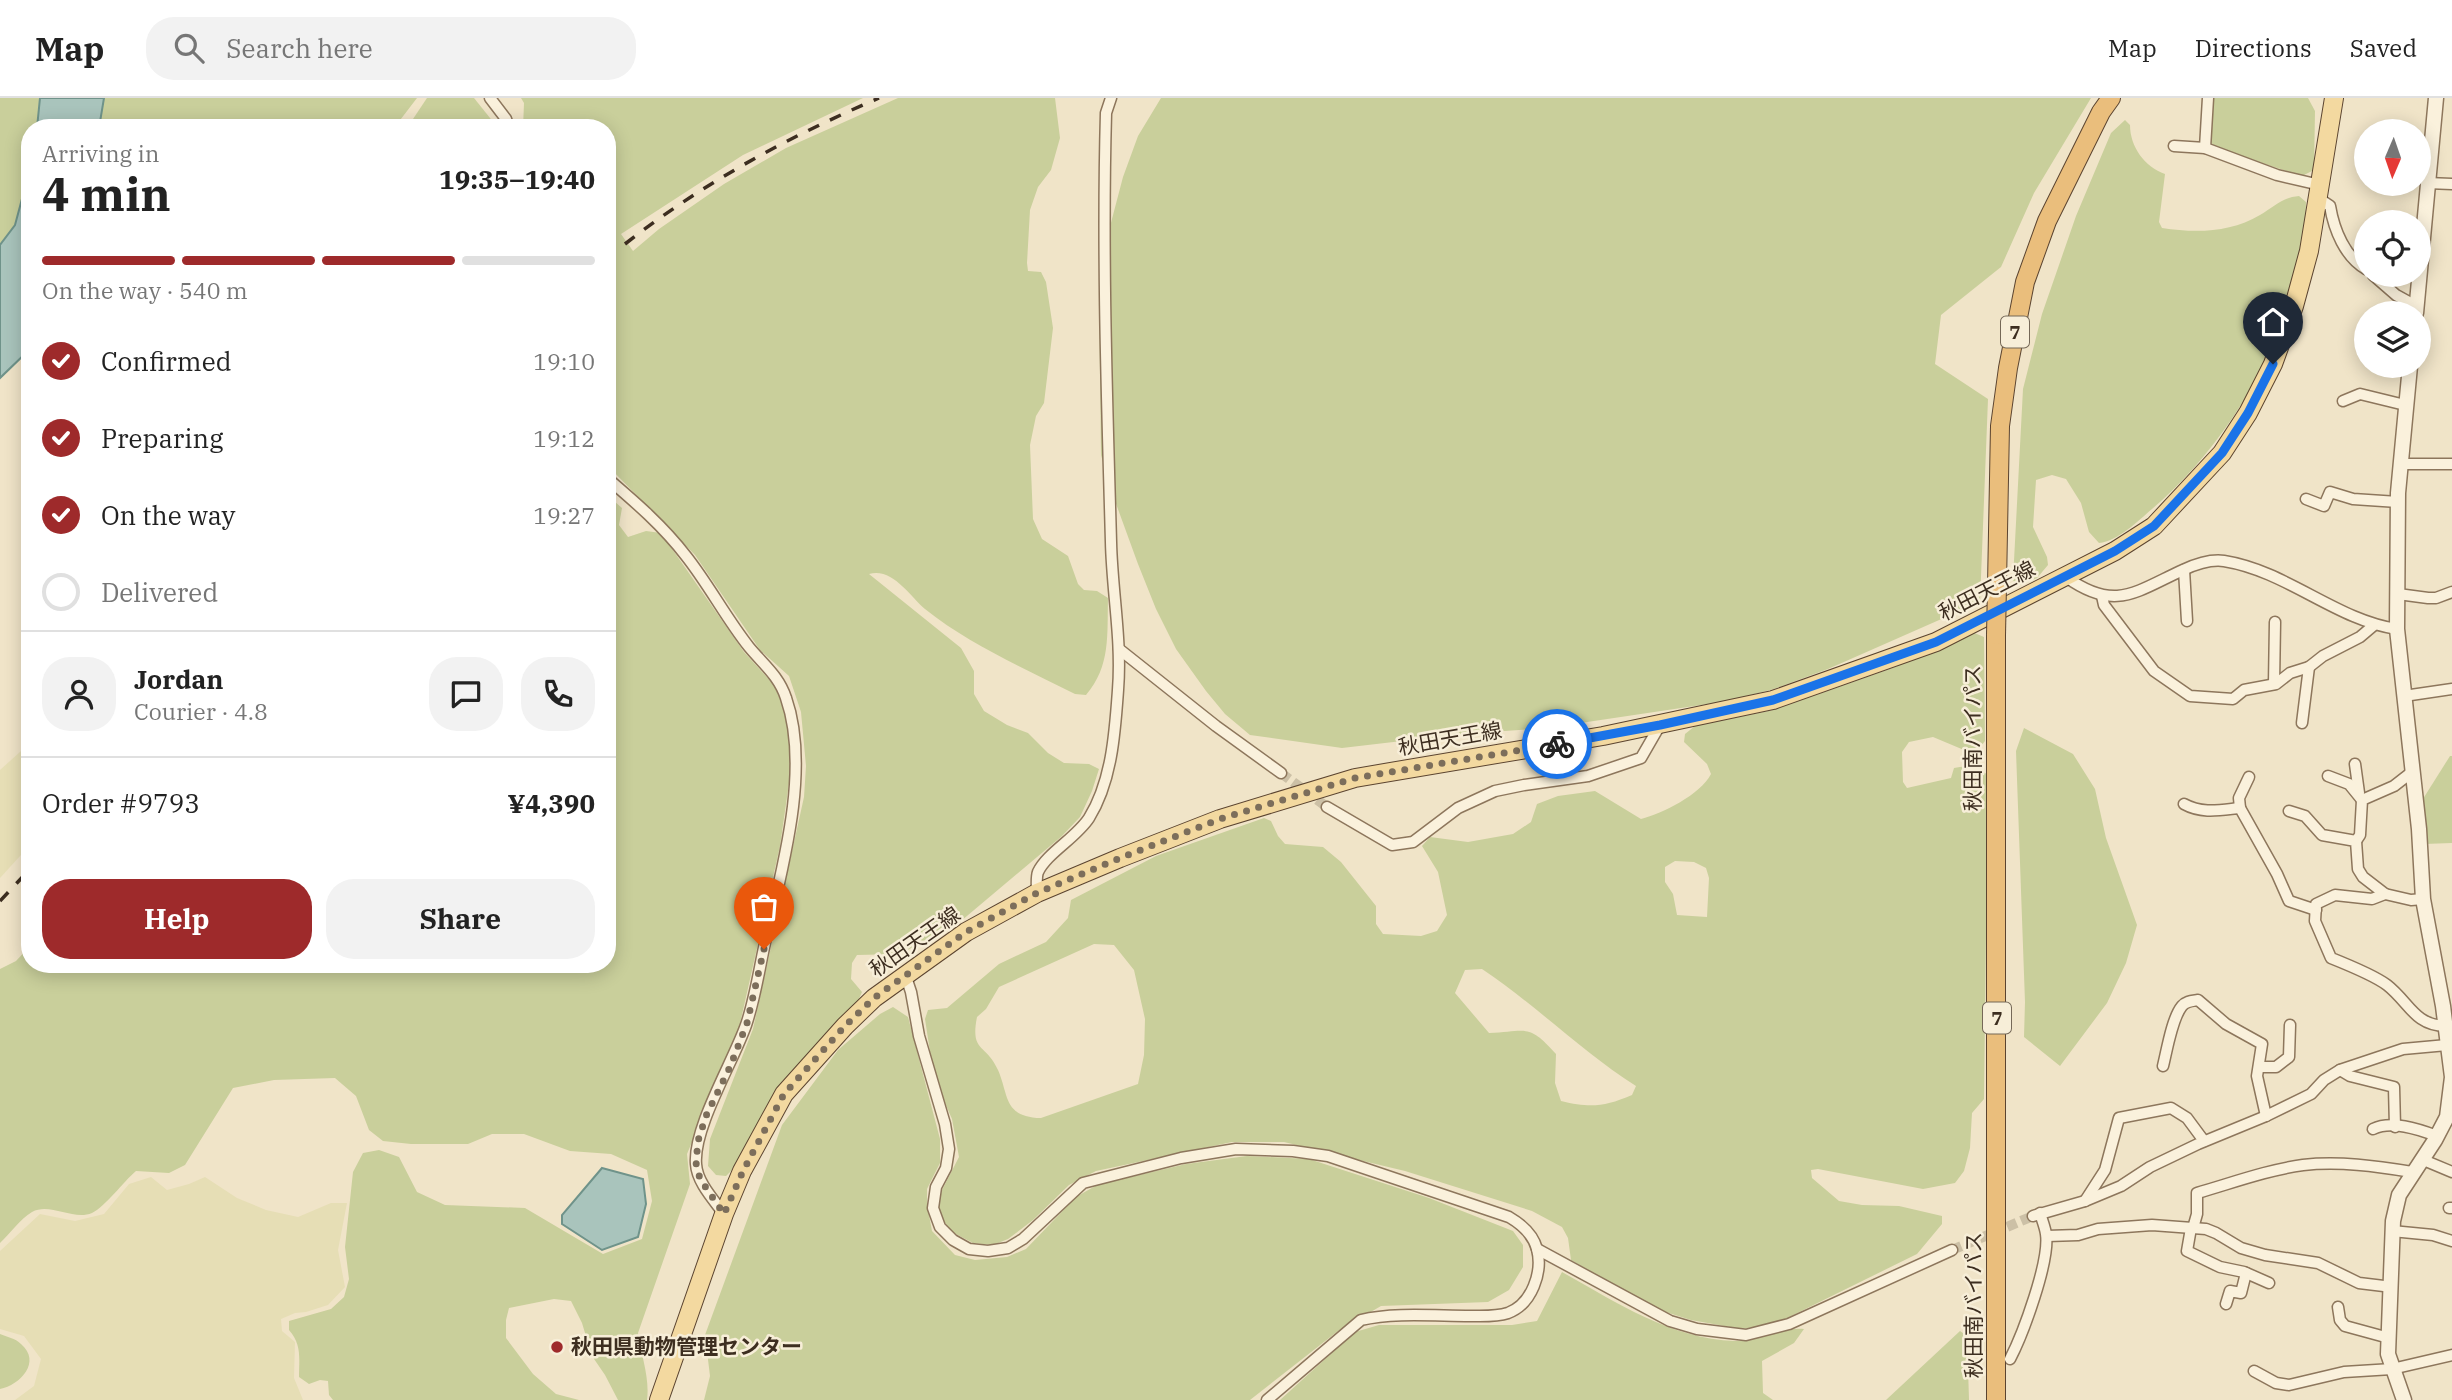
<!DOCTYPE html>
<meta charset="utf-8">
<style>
:root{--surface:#fff;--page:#f2f2f2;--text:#222;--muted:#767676;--line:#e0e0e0;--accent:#9e2a2b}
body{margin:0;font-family:"IBM Plex Serif","Noto Sans JP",serif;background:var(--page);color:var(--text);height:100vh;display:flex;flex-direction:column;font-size:26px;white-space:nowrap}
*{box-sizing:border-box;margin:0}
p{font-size:23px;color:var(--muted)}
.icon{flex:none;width:38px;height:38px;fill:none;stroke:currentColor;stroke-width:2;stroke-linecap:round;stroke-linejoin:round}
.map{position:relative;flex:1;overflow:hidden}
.sheet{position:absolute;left:21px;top:21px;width:595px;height:854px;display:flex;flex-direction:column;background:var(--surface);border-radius:28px;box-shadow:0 4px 18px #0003}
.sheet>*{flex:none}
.needle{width:46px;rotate:182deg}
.tools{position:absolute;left:2354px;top:21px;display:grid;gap:14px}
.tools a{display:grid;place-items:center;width:77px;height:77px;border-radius:50%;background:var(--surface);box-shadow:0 4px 18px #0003;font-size:35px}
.pin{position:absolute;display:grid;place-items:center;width:60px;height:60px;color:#fff;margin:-72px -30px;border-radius:50% 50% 50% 0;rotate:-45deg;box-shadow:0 0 7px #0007}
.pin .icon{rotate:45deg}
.courier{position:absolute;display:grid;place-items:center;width:70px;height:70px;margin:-35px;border:5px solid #1a73e8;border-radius:50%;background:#fff;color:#222;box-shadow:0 2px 9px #0007}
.headline em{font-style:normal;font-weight:700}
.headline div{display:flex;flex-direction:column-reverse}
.headline{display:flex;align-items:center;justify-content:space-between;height:119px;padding:0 21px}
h1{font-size:46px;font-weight:700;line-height:52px}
.bar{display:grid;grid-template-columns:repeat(4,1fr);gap:10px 7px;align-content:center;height:84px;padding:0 21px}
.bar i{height:9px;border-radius:5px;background:var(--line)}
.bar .selected{background:var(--accent)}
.bar p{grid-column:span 4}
.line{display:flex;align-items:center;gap:18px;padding:0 21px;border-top:2px solid var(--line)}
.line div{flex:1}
.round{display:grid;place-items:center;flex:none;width:74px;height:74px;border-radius:28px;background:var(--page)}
ol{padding:0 21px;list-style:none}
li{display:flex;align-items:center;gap:21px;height:77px}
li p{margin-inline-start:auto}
li .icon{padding:7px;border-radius:50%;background:var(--accent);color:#fff;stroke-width:4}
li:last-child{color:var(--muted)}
li i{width:38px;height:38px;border:4px solid var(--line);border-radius:50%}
.cta{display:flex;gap:14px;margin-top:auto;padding:14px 21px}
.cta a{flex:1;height:80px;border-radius:28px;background:var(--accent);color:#fff;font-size:28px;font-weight:700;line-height:80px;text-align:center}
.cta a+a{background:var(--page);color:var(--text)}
header{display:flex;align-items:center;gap:42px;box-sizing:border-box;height:98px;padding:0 35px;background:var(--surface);border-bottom:2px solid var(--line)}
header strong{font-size:33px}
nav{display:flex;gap:38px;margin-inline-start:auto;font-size:24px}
.search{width:490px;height:63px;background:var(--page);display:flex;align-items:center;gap:18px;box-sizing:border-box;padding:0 24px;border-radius:28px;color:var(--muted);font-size:26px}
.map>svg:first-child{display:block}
.farmland{fill:#e6deb5}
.green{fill:#c9cf9b;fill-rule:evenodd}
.water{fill:#a9c4bc;stroke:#6f938a;stroke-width:2}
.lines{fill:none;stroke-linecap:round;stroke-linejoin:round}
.minor-tunnel{stroke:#ccc0a6;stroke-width:10;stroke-dasharray:10 5;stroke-linecap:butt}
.minor-casing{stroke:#8d765c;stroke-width:13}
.tertiary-casing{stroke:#8d765c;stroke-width:17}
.primary-casing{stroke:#5b4430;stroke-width:20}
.trunk-casing{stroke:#5b4430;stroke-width:20}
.minor{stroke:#faf1dc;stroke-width:10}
.tertiary{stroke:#faf1dc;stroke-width:14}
.primary{stroke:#f3d9a0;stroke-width:18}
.trunk{stroke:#eabe7c;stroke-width:18}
.rail{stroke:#3d2e20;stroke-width:3.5;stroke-dasharray:12 12;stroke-linecap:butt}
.trunk-bridge-casing{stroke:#5b4430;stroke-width:20;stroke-linecap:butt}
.trunk-bridge{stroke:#eabe7c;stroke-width:18}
.done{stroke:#7c6e5b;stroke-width:7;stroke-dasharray:0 12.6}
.route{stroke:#1a73e8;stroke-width:9}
.poi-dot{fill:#9e2a2b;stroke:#f7eed8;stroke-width:2.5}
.labels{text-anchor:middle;stroke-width:5;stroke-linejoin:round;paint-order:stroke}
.shield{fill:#f7eed8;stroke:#756857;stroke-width:2}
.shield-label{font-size:19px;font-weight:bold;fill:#3d2e20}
.street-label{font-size:21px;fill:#3d2e20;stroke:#f7eed8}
.poi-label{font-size:21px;font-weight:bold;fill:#3d2e20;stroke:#f7eed8;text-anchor:start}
</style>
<header>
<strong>Map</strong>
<div class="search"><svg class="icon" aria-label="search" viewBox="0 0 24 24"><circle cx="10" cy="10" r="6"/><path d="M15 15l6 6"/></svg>Search here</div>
<nav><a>Map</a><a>Directions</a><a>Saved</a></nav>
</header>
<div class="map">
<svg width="2452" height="1302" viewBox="0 0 2452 1302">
<rect width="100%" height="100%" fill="#f0e4c8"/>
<g class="farmland">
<polygon points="30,645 30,747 0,780 0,672"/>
<polygon points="151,1079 167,1092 189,1086 205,1079 237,1100 266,1112 298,1119 331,1105 347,1105 338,1152 345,1189 328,1207 306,1214 295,1215 281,1221 282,1233 295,1244 294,1280 303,1302 15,1302 34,1288 41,1261 24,1238 0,1231 0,1153 40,1116 75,1123 104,1116 129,1086"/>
</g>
<g class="green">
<polygon points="0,0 417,0 394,30 30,30 30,172 0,214"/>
<polygon points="427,0 474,0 498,30 407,30"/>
<path d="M521,0H863L743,57L621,136L633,153L659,131L724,86L786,50L898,0H1055L1060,40L1051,72L1038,89L1030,112L1027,165L1028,173L1041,174L1046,184L1053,230L1044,305L1036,318L1030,347L1033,421L1042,441L1068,458L1078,486L1084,492L1097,493L1108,500C1107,536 1111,568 1086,597L1075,596C1024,570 970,547 925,511C910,498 892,469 869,476L961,550L974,573V596L984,613L1007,627L1028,635L1048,655L1064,665L1089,666L1099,671L1092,693L1080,719L1062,738L961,823L900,856L857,857L852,865L851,881L862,894L858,903L789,979L735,1069L726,1078L716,1077L708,1068L710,1041L753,931L804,699L806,668L801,614L789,578L760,552L695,457L607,367V30H523L524,5Z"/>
<polygon points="1161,0 2091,0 2034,95 2001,169 1941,217 1935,266 1988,301 1980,504 1828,571 1774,591 1728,603 1547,630 1462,636 1342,650 1250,637 1225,616 1206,593 1176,551 1156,511 1138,466 1111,392 1101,357 1099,200 1107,140 1123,79 1138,38"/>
<polygon points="2211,0 2308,0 2315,13 2314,72 2302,78 2216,50 2209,42"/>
<path d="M2125,22L2130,27C2130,49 2145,69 2165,76L2159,124L2162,130C2195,135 2230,135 2260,117C2274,109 2283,99 2299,98L2306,104C2306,217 2236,339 2152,411C2138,423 2118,443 2099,445L2089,434L2081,405L2066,381L2052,377L2036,382L2033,429L2047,459L2048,467L2037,480L2017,488L2013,482L2023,291L2042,216L2076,118L2111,35Z"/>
<path d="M607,397L622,410L619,427L628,439L646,433L661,435L744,554L774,587L784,611L791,649L790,678L780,748L739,930L687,1056L690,1086L638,1235C641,1257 650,1280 647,1302H618L605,1277L592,1258L582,1225L571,1203L554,1201L509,1210L506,1222V1240L533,1276L556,1296L579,1302H333L329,1297L328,1283L320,1282L309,1286L299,1279C299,1260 302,1247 289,1232V1223L331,1211L344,1199L349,1181L345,1149L353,1074L363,1055L379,1052L399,1059L417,1094L445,1107L525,1110L603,1156L642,1141L652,1103L647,1072L611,1056L570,1053L524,1036H492L468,1046H411L383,1043L369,1032L356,998L335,980L274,982L233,990L185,1067L169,1075L136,1073C123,1084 106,1108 92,1115C73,1123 50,1104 32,1114C20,1121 10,1136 0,1145V871L16,863L30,848V866H607Z"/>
<path d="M1972,534L1984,539L1985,643L1978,652H1964L1933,639L1909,644L1902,654L1903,684L1907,690L1951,680L1954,670C1968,667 1977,669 1988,677L1984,1001L1972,1015L1970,1050L1964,1073L1955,1085L1923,1091L1818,1071L1811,1072L1812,1080L1839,1103L1862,1107L1899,1108L1942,1118V1126L1917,1156L1775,1226L1741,1231L1691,1222L1656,1211L1571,1162L1568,1140L1562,1129L1532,1113L1405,1073L1284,1044H1232L1096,1073L1069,1087L1033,1122L1008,1141L993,1147L973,1145L952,1134L943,1122L937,1107L942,1092L959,1059L952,1021L934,980L925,921L928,912L947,910L999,866L1046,844L1068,820L1071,802L1156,758L1264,720L1271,723L1278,738L1285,746L1323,749L1341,764L1376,808V826L1383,836L1421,838L1437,833L1447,817L1438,774L1422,748L1430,739L1468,744L1513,736L1531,724L1537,706L1558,698L1595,693L1641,721C1663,715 1700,697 1711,676L1707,666L1684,644L1685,636L1695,628L1773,612L1895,569ZM1675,763L1694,764L1706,770L1709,780L1707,819L1677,817L1673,796L1665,784V769ZM1094,846L1114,847L1134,872L1145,921L1144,957L1138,986L1041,1020C1003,1019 1009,997 998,972C986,945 970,955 977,919L986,911L999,889ZM1482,871C1536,907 1581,953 1636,988L1632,997C1604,1009 1590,1010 1561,1003L1555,985L1556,956C1528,924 1526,934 1489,935L1455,895L1465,872Z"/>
<polygon points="2024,630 2073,656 2095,691 2106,740 2137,827 2126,865 2107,905 2060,968 2024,939 2025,904 2016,653"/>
<polygon points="2450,658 2452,658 2452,745 2424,746 2421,704"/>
<polygon points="893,909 908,919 940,1041 940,1065 927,1091 927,1106 932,1133 955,1157 975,1162 1007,1159 1026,1151 1076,1099 1097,1087 1186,1066 1247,1058 1309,1061 1429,1100 1513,1133 1523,1147 1523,1169 1509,1192 1488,1204 1381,1208 1338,1233 1250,1302 704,1302 710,1278 705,1237 782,1027 838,952 880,916"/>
<path d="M1562,1174C1616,1204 1671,1241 1735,1243C1758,1243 1780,1229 1804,1231L1794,1245L1762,1263L1763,1295L1773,1302H1280L1355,1234L1379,1227H1512L1537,1223Z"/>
<polygon points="1960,1233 1967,1238 1969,1302 1886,1302"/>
<path d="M0,1236C7,1239 15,1240 21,1246C42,1264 20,1287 0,1291Z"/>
</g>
<g class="water">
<polygon points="40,0 104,0 99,30 37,30"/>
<polygon points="30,71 30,251 0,280 0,147 15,127"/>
<polygon points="602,1070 643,1081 646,1106 638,1139 602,1152 562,1126 562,1117"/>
</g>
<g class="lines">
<g class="minor-tunnel">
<polyline points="1281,675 1327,709"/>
<polyline points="1952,1152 2033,1118"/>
</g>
<defs>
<g id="minor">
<polyline points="490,0 506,21 509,30"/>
<polyline points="2174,48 2205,50 2277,77 2320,87"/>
<polyline points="2205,50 2208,0"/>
<polyline points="2427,85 2452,86"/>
<path d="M2318,100L2330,108C2334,132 2345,159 2366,171"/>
<polyline points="2373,177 2396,197 2416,208"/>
<polyline points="2343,303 2360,296 2405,307"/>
<polyline points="2400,366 2452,366"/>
<path d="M607,380C635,404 663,428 686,458C709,487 726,520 749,549C763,566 779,578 786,600C811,671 782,772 765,845C759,872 755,901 746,927C733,964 693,1030 696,1066C697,1084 713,1101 724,1116"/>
<polyline points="2306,401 2324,408 2330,394 2353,401 2398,404"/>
<polyline points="2184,472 2187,523"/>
<path d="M2066,479C2115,514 2135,494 2183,472C2196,466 2210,461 2224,463C2287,473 2336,522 2397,531"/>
<polyline points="2398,496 2428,500 2436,500 2452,494"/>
<polyline points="2102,498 2104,507 2154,573 2190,598 2233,601 2244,592 2276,586 2290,575 2309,569 2323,558 2360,539 2373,528"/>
<polyline points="1119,551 1216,628 1281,675"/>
<polyline points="2274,586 2275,524"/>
<polyline points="2404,598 2452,591"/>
<polyline points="2302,625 2309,569"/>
<polyline points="2355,666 2359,695"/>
<polyline points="2328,678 2349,686 2362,702"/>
<path d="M2184,706C2202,716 2220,712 2240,710L2277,776L2289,803L2316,812"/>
<polyline points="1327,709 1392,747 1413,744 1458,710 1495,693 1524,687 1588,678 1641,660 1660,627"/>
<polyline points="2240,710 2239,700 2249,679"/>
<polyline points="2289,713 2305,718 2322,737 2356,743 2358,771 2363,779 2385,796"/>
<polyline points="2356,743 2360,737 2362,702 2394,688 2412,674"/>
<path d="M1037,795C1037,789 1036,779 1038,774C1047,755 1076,740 1089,720C1112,683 1115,634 1118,592C1122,542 1112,493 1111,444C1107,301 1102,157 1106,15L1111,0"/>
<path d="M2423,801L2411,802L2385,796L2372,801L2335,797L2316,806L2315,823L2331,860C2346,866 2375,878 2387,887C2409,904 2414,927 2445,928"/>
<path d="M905,876L911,894L919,938L945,1026L949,1051L946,1070L936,1089L933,1110L940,1129L953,1142L969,1151L988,1153L1008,1150L1023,1141L1083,1085L1181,1060L1236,1051L1293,1053L1328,1058L1509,1119C1521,1126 1533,1136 1537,1151C1543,1174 1532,1206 1508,1215C1496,1219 1482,1218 1470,1218C1436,1218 1394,1214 1361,1222L1267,1302"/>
<path d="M2163,968C2167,952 2172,920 2182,908C2186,903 2192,903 2198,902L2226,926L2262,946L2257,978L2266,1018"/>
<polyline points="2260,969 2276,969 2289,959 2290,927"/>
<polyline points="2340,972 2350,978 2394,989 2395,1029"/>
<path d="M2373,1031C2391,1022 2418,1031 2437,1038"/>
<polyline points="2421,1061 2452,1074"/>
<polyline points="2085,1103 2105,1072 2119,1020 2171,1010 2187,1020 2204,1043"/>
<polyline points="2449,1110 2452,1110"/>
<polyline points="2033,1118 2085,1103 2121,1088 2150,1069 2198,1046 2266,1018 2311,996 2324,982 2340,972 2403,951 2447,947"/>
<polyline points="2191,1130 2187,1153 2220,1169 2244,1174 2269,1185"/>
<path d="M2193,1130L2197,1116V1095C2232,1085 2267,1072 2303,1067C2339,1063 2376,1068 2412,1074"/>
<polyline points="2392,1133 2433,1137 2452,1143"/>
<polyline points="2047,1138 2078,1137 2098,1131 2152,1127 2206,1131 2216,1135 2241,1150 2265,1157 2318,1165 2359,1185 2392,1189"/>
<polyline points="1537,1151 1670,1223 1697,1231 1746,1237 1789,1226 1952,1152"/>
<polyline points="2226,1206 2230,1193 2241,1195 2246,1175"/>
<polyline points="2338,1209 2340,1222 2345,1228 2389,1240"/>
<path d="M2010,1261C2023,1236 2050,1163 2046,1136C2045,1129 2042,1122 2040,1115"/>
<polyline points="2254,1273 2276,1285 2289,1287 2344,1274 2392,1271 2452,1257"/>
</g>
<g id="tertiary">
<polyline points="2416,215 2436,0"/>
<polyline points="2404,1302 2388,1256 2393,1123 2399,1097 2435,1042 2447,1019 2452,979 2443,908 2423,801 2419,731 2397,531 2398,395 2410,268"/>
</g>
<polyline id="primary" points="659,1302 724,1116 742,1073 784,996 845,928 874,900 966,834 1037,795 1120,760 1220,721 1355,680 1603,638 1773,602 1936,544 2115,453 2154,428 2222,355 2248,315 2273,266 2294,208 2309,153 2334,0"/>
<g id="trunk">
<polyline points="1997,487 2000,328 2008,270 2025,184 2047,123 2101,14 2111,0"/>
<polyline points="1996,537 1996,1302"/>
</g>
</defs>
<use href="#minor" class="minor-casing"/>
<use href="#tertiary" class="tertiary-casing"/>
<use href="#primary" class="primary-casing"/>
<use href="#trunk" class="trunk-casing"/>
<use href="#minor" class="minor"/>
<use href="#tertiary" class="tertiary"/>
<use href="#primary" class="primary"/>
<use href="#trunk" class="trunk"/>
<g class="rail">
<path d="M625,146C703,85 788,39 879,0"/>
<polyline points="0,803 30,771"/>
</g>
<defs>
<polyline id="trunk-bridge" points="1996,537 1997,487"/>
</defs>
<use href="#trunk-bridge" class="trunk-bridge-casing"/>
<use href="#trunk-bridge" class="trunk-bridge"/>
</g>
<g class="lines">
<polyline class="done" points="764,851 747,925 730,969 706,1018 698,1043 696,1065 700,1081 724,1116 743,1073 784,996 845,928 874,900 966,834 1037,795 1120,760 1220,721 1355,680 1557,646"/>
<polyline class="route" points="1557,646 1660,627 1773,602 1936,544 2115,453 2154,428 2222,355 2248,315 2273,266"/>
</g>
<circle class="poi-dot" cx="557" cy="1249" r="7"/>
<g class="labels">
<g class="shield">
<rect x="2001" y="218.5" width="28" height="31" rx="5"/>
<rect x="1983" y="904.5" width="28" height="31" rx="5"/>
</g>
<g class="shield-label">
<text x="2015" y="241">7</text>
<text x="1997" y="927">7</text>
</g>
<g class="street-label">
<text transform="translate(1987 493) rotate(-27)" y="7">秋田天王線</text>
<text transform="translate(1973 640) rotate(-90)" y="7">秋田南バイパス</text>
<text transform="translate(1450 641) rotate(-10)" y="7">秋田天王線</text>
<text transform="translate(915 844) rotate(-35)" y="7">秋田天王線</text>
<text transform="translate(1974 1207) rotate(-90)" y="7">秋田南バイパス</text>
</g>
<g class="poi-label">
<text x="571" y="1256">秋田県動物管理センター</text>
</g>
</g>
</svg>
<div class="tools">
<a><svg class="needle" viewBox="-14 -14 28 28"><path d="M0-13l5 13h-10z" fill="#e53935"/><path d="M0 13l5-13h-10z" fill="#767676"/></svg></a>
<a><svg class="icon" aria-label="locate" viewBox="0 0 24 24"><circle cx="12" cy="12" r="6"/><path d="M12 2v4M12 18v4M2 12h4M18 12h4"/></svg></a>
<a><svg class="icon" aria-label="layers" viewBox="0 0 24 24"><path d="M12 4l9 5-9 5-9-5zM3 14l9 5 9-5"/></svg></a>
</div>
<div class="pin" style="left:764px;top:851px;background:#ea580c"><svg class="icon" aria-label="bag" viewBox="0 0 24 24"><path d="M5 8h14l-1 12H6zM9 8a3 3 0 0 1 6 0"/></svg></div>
<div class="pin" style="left:2273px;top:266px;background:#1f2937"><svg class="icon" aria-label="home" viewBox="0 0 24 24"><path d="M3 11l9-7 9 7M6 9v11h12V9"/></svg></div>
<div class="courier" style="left:1557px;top:646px"><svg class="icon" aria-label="bike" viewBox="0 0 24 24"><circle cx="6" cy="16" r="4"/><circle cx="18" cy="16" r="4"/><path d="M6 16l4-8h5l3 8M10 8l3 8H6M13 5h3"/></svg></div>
<section class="sheet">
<div class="headline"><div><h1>4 min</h1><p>Arriving in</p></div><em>19:35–19:40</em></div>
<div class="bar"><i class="selected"></i><i class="selected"></i><i class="selected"></i><i></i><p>On the way · 540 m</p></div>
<ol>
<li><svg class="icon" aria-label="check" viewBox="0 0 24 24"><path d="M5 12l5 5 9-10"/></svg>Confirmed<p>19:10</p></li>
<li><svg class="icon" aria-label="check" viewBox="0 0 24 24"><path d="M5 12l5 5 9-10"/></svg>Preparing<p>19:12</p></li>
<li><svg class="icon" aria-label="check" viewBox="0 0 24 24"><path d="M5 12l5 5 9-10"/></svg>On the way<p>19:27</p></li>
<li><i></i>Delivered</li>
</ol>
<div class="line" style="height:126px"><a class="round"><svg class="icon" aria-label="person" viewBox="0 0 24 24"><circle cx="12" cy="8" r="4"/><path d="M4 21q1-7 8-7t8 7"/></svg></a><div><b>Jordan</b><p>Courier · 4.8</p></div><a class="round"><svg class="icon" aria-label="chat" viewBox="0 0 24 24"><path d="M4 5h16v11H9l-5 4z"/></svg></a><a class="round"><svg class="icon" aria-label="phone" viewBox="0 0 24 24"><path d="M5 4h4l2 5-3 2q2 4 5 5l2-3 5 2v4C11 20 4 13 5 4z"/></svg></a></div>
<div class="line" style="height:91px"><div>Order #9793</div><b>¥4,390</b></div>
<div class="cta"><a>Help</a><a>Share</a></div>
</section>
</div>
